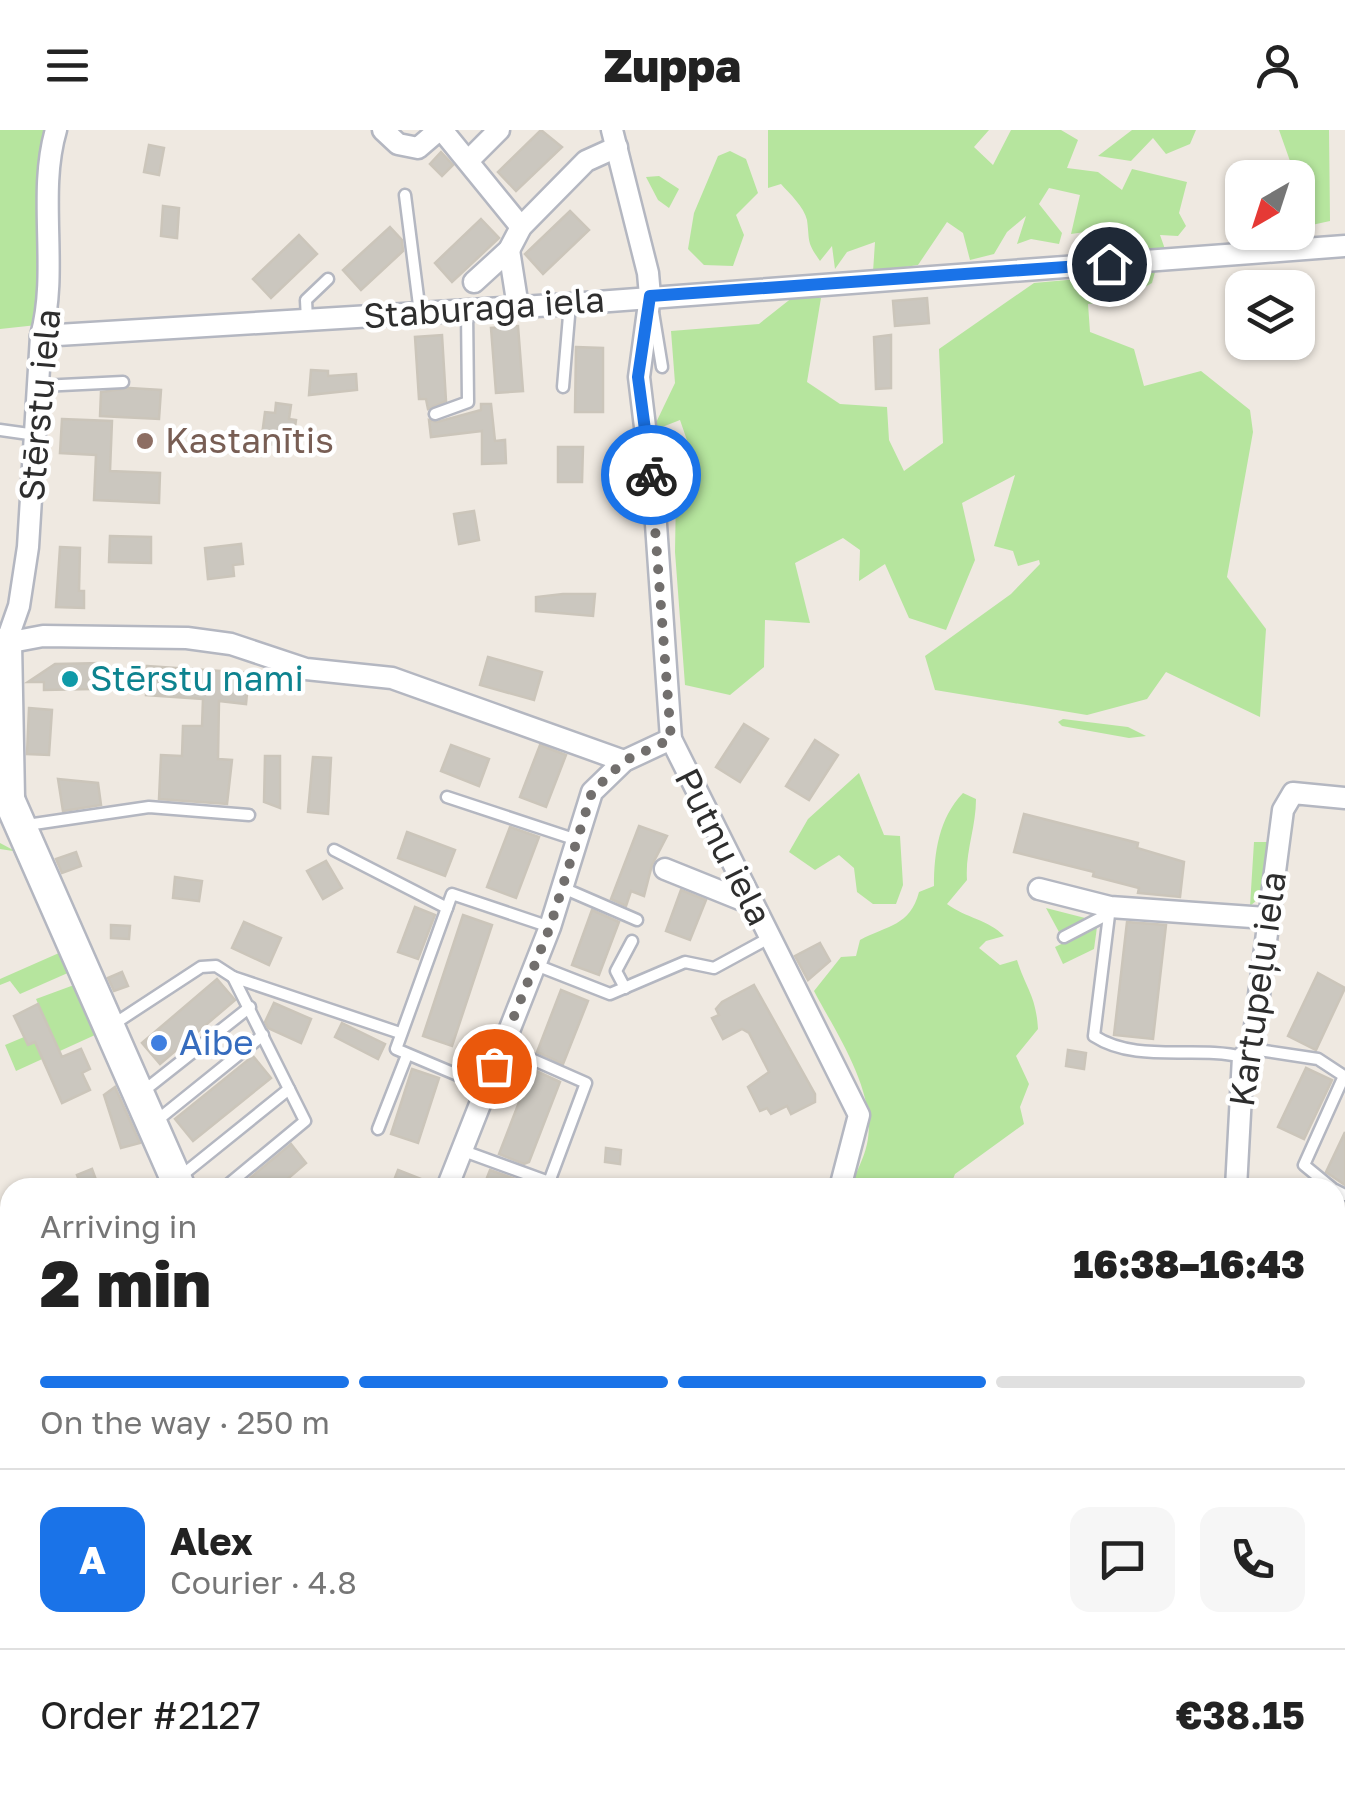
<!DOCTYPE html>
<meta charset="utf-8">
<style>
:root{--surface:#fff;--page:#f6f6f6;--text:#222;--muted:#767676;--line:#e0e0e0;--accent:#1a73e8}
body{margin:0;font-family:"Golos Text",sans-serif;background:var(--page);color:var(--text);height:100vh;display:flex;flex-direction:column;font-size:38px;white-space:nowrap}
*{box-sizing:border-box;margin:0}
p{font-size:32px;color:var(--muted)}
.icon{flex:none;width:55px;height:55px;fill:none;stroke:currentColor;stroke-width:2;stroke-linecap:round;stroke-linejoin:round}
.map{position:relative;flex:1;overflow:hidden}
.drawer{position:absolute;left:0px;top:1048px;width:1345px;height:622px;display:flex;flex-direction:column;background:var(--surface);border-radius:30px 30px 0 0;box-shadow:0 2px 8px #0004}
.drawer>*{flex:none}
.needle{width:65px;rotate:219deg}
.buttons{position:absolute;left:1225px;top:30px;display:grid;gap:20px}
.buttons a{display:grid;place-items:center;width:90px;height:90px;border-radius:20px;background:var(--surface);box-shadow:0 2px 8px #0004;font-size:50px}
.pin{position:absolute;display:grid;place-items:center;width:85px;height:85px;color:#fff;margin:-42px;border:5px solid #fff;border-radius:50%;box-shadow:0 2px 10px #0007}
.courier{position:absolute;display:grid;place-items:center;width:100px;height:100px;margin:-50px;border:8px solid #1a73e8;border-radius:50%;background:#fff;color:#222;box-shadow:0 2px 12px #0007}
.headline em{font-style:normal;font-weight:800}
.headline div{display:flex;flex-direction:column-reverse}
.headline{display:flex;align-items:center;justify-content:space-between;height:170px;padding:0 40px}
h1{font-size:65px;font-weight:800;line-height:75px}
.bar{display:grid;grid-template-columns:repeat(4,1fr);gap:15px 10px;align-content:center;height:120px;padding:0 40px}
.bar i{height:12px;border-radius:8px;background:var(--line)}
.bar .current{background:var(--accent)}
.bar p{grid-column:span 4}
.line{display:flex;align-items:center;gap:25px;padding:0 40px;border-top:2px solid var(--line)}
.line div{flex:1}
.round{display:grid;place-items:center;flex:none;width:105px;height:105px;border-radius:20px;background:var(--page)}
header{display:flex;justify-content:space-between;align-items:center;height:130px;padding:0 40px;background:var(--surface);font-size:45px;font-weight:800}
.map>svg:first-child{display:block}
.green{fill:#b6e59e}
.building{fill:#cbc7bf;stroke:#cbc5ba;stroke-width:2.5}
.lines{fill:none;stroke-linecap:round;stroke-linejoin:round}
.service-casing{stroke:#b4b7c1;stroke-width:15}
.minor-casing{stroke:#b4b7c1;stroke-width:25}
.tertiary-casing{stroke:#b4b7c1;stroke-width:30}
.secondary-casing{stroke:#b4b7c1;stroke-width:35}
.service{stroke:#fff;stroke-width:10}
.minor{stroke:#fff;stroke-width:20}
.tertiary{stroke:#fff;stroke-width:25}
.secondary{stroke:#fff;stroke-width:30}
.tram{stroke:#a3a6b8;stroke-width:2.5}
.done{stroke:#726f6d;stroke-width:10;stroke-dasharray:0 18}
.route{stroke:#1a73e8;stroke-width:12}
.education-dot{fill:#8d6e63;stroke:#fff;stroke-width:4}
.culture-dot{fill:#0f9aa8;stroke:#fff;stroke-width:4}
.shop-dot{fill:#3f7fe0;stroke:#fff;stroke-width:4}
.labels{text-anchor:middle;stroke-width:9;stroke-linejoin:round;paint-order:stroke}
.street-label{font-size:35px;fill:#2e2e2e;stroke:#fff}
.education-label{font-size:35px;fill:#785e54;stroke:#fff;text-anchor:start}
.culture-label{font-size:35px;fill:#0d838f;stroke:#fff;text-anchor:start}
.shop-label{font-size:35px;fill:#366cbe;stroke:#fff;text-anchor:start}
</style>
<header><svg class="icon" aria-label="menu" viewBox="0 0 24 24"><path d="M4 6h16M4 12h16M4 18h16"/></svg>Zuppa<svg class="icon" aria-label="person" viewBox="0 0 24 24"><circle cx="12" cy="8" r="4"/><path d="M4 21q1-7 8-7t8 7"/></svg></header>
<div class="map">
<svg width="1345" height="1669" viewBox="0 0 1345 1669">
<rect width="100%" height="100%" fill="#efe9e1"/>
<g class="green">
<polygon points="0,0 47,0 37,195 0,199"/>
<path d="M768,0H989L974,17L993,35L1011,0H1061L1078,10L1067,38L1098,42L1122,60L1132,39L1187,52L1179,83L1186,96L1178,106L1160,105L1166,122L1083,127L1085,102L1071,104L1080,65L1049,58L1039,74L1062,103L1059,114L1031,109L1017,114L1026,86L1007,102L994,124L970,130L963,103L947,92L918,135L873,142L875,112L847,122L835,139L832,116L820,131C806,111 810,112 807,90C804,77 790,64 781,54L768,58Z"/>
<polygon points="1132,0 1196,0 1190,14 1166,24 1153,8 1131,31 1098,26"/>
<polygon points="1279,0 1329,0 1330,91 1298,98 1298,48 1282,47 1290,31"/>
<polygon points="730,21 746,29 758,63 736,85 744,105 733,136 704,135 688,119 694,83 718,26"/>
<polygon points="659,46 679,59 669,78 658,70 646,47"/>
<polygon points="1155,142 1152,153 1122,170 1088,174 1090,202 1134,219 1144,256 1201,241 1250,280 1253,302 1227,447 1266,499 1260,587 1166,542 1147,569 1087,585 935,560 925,526 1011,464 1040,434 1039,430 1018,436 1013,421 994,416 1015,345 962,373 975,430 946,500 909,488 885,434 859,451 860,420 843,408 795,433 810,493 765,490 764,537 730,565 685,555 675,422 676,362 689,316 680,290 652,301 675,253 671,201 759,194 793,167 821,168 807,252 840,274 887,277 889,310 904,341 943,313 939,219 1034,153"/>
<polygon points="1063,589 1128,597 1146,606 1129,608 1062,596 1058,592"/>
<polygon points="859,643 884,705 900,706 903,755 896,774 873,774 857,762 854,738 839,725 815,740 789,722 808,689"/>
<path d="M963,663L976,669C976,698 965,722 967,750L947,774C966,788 989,790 1004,806L986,811L979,818L1000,835L1017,830C1026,859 1036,865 1038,899L1016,926L1029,954L1020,977L1024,994L955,1044L950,1057H850C856,1043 864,1028 867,1014C878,963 836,903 814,861L841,827L856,826L860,810C888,795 910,796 919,762L934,756C934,722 939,688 963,663Z"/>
<polygon points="1254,712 1268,712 1263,765 1250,776"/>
<polygon points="0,713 15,721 70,842 20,864 10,851 0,855 0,849 59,823 13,721 0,719"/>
<polygon points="1046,778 1089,789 1059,802"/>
<polygon points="1097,797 1094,819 1063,834 1055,817"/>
<polygon points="74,855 95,905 16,941 5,915 24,907 51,904 36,869"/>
<polygon points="0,1280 10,1302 10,1419 6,1420 0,1400"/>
</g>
<g class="building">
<polygon points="541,0 562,17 516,61 498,42"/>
<polygon points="149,15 164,18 159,45 144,42"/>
<polygon points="441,22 453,35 442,46 430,34"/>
<polygon points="163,76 179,78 177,108 161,106"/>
<polygon points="570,81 589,100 543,144 525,124"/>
<polygon points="481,89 499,108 452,152 435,133"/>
<polygon points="390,97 402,110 403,121 361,160 343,140"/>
<polygon points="299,105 317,124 271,168 253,149"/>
<polygon points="927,168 929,193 895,196 893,171"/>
<polygon points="518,196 523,261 496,263 491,198"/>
<polygon points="442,205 446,271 428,279 426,269 419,269 415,207"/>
<polygon points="891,205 891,258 876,259 874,207"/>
<polygon points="576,217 603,218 603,282 575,282"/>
<polygon points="311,240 328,241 328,246 356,244 357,260 309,265"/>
<polygon points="129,258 161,260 159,289 100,286 101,262"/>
<polygon points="276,273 291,275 289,289 296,290 292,317 261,313 265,282 275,283"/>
<polygon points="481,274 491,274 495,311 505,310 506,333 482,334 482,301 431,307 429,290 437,292 481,280"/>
<polygon points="62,289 112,291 110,341 160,343 159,373 94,370 96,325 60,323"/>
<polygon points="558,317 583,317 582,352 558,352"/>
<polygon points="474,381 479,410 459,414 454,384"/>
<polygon points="110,406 151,407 151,433 109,432"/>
<polygon points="241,414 243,434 233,435 234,446 208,449 205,418"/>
<polygon points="60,417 80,418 79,461 84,461 84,478 56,477"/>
<polygon points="563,464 595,464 593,486 536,481 536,467"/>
<polygon points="488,527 542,542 534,570 480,555"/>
<polygon points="102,533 102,555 94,559 44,560 44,552 28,552 55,534"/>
<polygon points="147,536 249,543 246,574 219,571 218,629 232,630 227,674 159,669 161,625 182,626 183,596 202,596 203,569 146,565"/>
<polygon points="29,578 52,580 49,625 27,624"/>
<polygon points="744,594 768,609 740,652 716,637"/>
<polygon points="815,610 838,625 809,670 786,656"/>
<polygon points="451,615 489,629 479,656 441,641"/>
<polygon points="540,615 566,625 546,677 520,667"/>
<polygon points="265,626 280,626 280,678 264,672"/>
<polygon points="313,627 331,628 328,684 308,682"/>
<polygon points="58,649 98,653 101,675 63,681"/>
<polygon points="1024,684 1138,713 1137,718 1184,732 1180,767 1138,763 1139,758 1093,746 1094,742 1014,722"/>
<polygon points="639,696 667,706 652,735 644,766 631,761 626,776 611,769"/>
<polygon points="510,697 539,707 516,768 487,757"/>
<polygon points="407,702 455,720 445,746 398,728"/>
<polygon points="76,722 81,736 62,743 56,729"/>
<polygon points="326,731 342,758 323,769 307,741"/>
<polygon points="175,747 202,751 199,771 173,768"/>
<polygon points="681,760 706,770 690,810 666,801"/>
<polygon points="415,777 435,785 418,829 398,822"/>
<polygon points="592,780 619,792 599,845 572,835"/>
<polygon points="463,785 492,795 452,916 423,906"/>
<polygon points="244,792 281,808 269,835 232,818"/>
<polygon points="1127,792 1166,795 1153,909 1114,905"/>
<polygon points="111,795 130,796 129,809 111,808"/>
<polygon points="820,813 830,831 808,850 795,826"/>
<polygon points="122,842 128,856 114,861 108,848"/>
<polygon points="1318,843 1345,858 1316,920 1288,906"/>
<polygon points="217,849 235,870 160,934 142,913"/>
<polygon points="754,855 815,964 815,972 791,984 787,976 771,984 767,978 760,981 748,957 769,942 749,903 742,899 723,909 712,888 719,885 716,879 722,872"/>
<polygon points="561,860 588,871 563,934 537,922"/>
<polygon points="274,873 311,889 301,913 268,898 265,892"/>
<polygon points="38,874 62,927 81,919 90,939 82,943 90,960 62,973 35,912 28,915 14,886"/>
<polygon points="342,893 385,914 378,929 335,907"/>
<polygon points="1068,920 1086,923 1084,939 1066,936"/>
<polygon points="253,926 271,948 193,1011 175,989"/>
<polygon points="1306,938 1332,950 1304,1009 1278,997"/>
<polygon points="412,939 439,948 418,1013 391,1004"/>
<polygon points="532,939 560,952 529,1032 524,1034 499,1024"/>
<polygon points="115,957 140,1013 121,1018 104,965"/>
<polygon points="1345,1002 1345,1055 1326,1042"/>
<polygon points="291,1014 306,1033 277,1058 238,1058"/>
<polygon points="606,1018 621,1020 620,1034 605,1032"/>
<polygon points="92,1039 99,1058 82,1058 77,1045"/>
<polygon points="398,1040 434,1054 434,1058 391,1058"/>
<polygon points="490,1040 518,1050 515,1058 483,1058"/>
</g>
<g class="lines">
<defs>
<g id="service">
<polyline points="405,65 420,183"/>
<polyline points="653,182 662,237"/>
<polyline points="307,190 306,170 328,149"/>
<polyline points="41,256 123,252"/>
<polyline points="563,257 570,174"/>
<polyline points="435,284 468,272 467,180"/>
<polyline points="0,300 36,305"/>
<polyline points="447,667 577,710"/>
<polyline points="27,695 149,677 249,685"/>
<polyline points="334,720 447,778"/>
<polyline points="563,758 637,790"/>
<path d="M1110,777L1094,906C1137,934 1197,915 1243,927"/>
<polyline points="1064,807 1110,783"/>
<polyline points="536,835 610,864 685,832 714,838 769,808"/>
<polyline points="625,858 616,841 632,811"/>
<polyline points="114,894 201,837 216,836 233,847"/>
<polyline points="1252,919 1318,929 1344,946 1304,1035 1332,1058"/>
<polyline points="486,957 396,919 452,764 550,797"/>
<polyline points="141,963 250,877"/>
<polyline points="155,992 263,905"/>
<polyline points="378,999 407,925"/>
<polyline points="461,1020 549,1052 586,953 502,916"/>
<polyline points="181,1046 289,959 233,847 400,903"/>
<polyline points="224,1058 305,991 289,959"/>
<polyline points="1335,1060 1345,1065"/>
<polyline points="1335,1168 1345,1173"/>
<polyline points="1335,1276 1345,1281"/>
<polyline points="1335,1316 1345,1298"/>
<polyline points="1335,1327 1345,1329"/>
<polyline points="0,1640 10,1636"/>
<polyline points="192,1669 216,1660"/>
<polyline points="573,1669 593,1664 594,1669"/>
</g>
<g id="minor">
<path d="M56,0C37,64 59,140 41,206L28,417L19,476L6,513L43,506L187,508L231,514L306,539L392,548L624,631"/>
<polyline points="383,0 398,14 418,18 439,0"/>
<polyline points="442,0 521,97"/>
<polyline points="612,0 648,143 650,166 639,247 655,380 671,609 859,985 840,1058"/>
<polyline points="468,31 499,0"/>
<polyline points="509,120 518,177"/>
<polyline points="474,152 509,120 521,97 586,31 617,17"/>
<polyline points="41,206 570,174 1345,116"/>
<polyline points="665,739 752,774"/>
<polyline points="1039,759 1110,777 1266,788"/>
<polyline points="447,1058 550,797 592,662 624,631 671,609"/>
<polyline points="1236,1058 1243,927 1252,919 1283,680 1293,663 1345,668"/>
<polyline points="0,1451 10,1448"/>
<polyline points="807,1660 808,1669"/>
<polyline points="1171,1669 1172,1660"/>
</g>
<g id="tertiary">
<polyline points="0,1235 10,1260"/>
<polyline points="161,1660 164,1669"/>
</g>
<g id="secondary">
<polyline points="6,513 9,668"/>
<polyline points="0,649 180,1058"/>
<polyline points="1335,1453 1345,1456"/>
</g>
</defs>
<use href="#service" class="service-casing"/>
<use href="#minor" class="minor-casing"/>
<use href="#tertiary" class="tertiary-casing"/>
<use href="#secondary" class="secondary-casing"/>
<use href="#service" class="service"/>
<use href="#minor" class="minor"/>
<use href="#tertiary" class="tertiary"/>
<use href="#secondary" class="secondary"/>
<g class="tram">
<polyline points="0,1200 10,1223"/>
<polyline points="177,1660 180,1669"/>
</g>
</g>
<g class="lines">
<polyline class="done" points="494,936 550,797 592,662 624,631 671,609 651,345"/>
<polyline class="route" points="651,345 638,247 650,166 1109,134"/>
</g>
<circle class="education-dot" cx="145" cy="311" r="10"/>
<circle class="culture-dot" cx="70" cy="549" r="10"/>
<circle class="shop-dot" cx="159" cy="913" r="10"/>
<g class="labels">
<g class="street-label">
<text transform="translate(484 178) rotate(-4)" y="12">Staburaga iela</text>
<text transform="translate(40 275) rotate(-85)" y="12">Stērstu iela</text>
<text transform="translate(723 717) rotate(63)" y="12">Putnu iela</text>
<text transform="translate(1258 859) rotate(-82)" y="12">Kartupeļu iela</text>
</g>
<g class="education-label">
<text x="165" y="323">Kastanītis</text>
</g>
<g class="culture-label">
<text x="90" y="561">Stērstu nami</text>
</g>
<g class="shop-label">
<text x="179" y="925">Aibe</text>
</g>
</g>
</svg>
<div class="buttons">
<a><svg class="needle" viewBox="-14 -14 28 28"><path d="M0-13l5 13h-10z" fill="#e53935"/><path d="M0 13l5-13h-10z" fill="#767676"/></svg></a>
<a><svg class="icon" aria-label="layers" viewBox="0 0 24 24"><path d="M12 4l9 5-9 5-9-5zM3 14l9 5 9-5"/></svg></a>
</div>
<div class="pin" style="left:494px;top:936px;background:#ea580c"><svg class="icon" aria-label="bag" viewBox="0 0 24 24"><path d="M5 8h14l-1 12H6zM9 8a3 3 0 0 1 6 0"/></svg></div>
<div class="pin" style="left:1109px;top:134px;background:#1f2937"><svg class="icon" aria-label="home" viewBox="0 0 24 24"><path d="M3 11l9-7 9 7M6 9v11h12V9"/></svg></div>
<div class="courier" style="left:651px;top:345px"><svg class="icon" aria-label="bike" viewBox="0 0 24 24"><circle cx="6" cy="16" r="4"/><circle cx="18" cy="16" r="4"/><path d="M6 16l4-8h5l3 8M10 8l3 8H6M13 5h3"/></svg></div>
<section class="drawer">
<div class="headline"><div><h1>2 min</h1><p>Arriving in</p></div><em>16:38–16:43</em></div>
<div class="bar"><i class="current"></i><i class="current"></i><i class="current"></i><i></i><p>On the way · 250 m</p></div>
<div class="line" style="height:180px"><b class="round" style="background:var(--accent);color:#fff">A</b><div><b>Alex</b><p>Courier · 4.8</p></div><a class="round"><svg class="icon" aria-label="chat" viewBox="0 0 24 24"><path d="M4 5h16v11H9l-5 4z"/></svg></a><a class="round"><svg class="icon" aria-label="phone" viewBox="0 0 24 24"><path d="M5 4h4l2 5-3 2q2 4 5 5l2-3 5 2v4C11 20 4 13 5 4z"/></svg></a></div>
<div class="line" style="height:130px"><div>Order #2127</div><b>€38.15</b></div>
</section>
</div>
